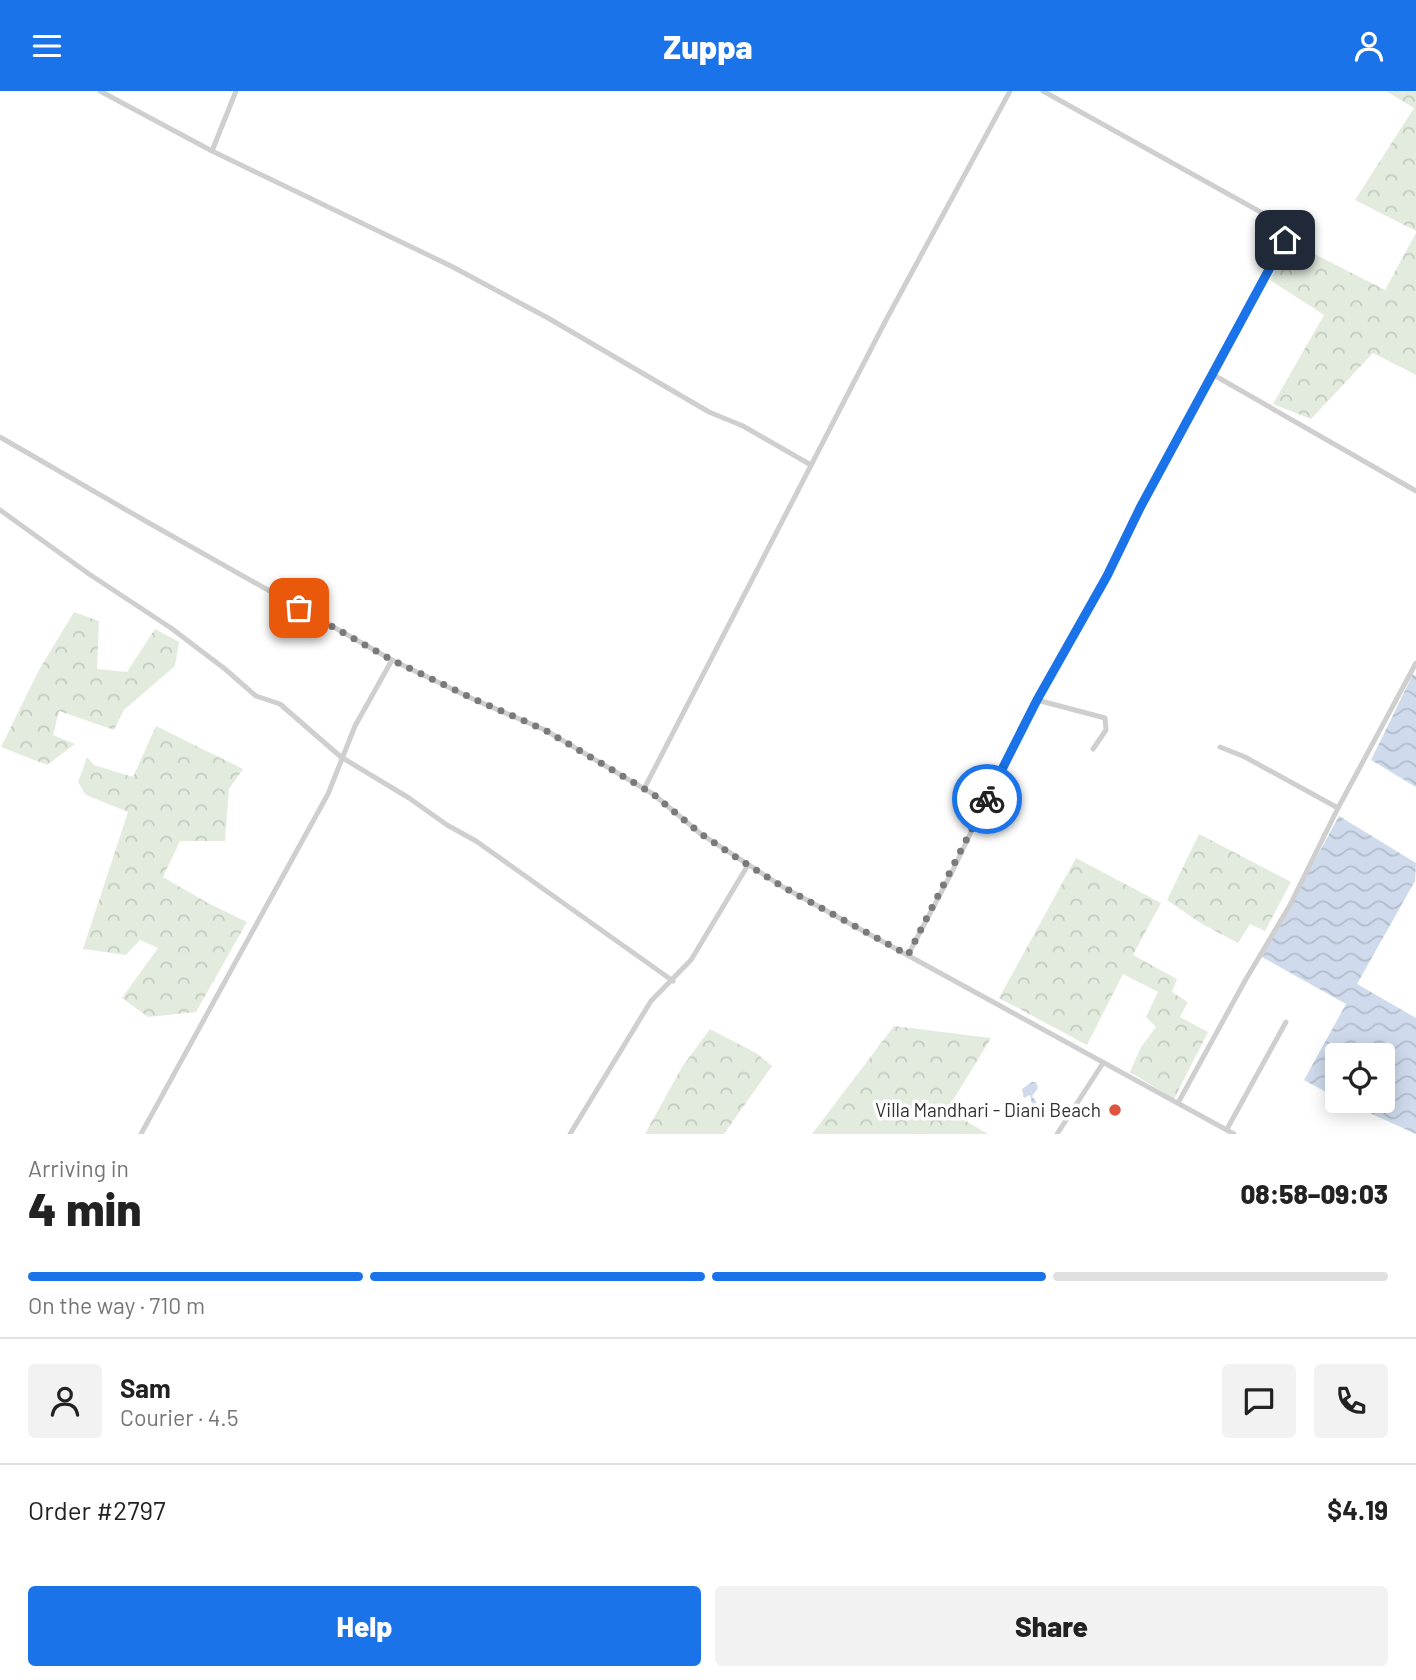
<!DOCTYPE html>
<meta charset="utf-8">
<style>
:root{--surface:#fff;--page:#f2f2f2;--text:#222;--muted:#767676;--line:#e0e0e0;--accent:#1a73e8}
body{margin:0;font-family:Barlow,sans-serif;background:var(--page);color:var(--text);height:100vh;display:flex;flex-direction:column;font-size:26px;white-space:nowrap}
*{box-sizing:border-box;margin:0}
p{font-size:23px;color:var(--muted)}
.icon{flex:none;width:38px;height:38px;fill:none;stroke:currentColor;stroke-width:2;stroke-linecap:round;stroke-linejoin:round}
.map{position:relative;height:1043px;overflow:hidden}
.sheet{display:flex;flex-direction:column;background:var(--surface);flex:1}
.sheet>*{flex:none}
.fabs{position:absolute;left:1325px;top:952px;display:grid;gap:14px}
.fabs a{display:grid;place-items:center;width:70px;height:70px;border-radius:7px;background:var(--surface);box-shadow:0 4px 18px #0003;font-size:35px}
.pin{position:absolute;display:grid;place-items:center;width:60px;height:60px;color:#fff;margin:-30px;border-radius:14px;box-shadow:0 4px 10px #0006}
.courier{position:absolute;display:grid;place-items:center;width:70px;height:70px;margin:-35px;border:5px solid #1a73e8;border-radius:50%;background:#fff;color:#222;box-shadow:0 2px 9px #0007}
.summary em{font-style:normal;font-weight:800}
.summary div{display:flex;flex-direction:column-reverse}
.summary{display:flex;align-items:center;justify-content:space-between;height:119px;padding:0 28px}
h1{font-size:46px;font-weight:800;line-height:52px}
.bar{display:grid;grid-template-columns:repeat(4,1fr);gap:10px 7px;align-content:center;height:84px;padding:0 28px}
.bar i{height:9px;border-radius:5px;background:var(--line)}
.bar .selected{background:var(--accent)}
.bar p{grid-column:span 4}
.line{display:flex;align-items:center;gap:18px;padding:0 28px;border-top:2px solid var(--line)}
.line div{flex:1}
.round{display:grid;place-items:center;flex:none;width:74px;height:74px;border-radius:7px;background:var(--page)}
.button{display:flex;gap:14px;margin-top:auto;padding:14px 28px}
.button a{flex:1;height:80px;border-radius:7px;background:var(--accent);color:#fff;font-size:28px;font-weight:800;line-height:80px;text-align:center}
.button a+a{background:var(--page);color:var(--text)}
header{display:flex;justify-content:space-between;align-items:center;height:91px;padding:0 28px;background:var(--accent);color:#fff;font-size:32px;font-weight:800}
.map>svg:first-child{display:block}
.forest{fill:url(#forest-crowns)}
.water{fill:url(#water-waves)}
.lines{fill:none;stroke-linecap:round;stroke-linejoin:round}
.minor{stroke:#cfcfcf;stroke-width:5}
.done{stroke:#7a7a7a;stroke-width:7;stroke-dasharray:0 12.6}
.route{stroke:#1a73e8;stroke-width:9}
.poi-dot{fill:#dd5540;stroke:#fff;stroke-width:2.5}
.labels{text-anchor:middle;stroke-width:7;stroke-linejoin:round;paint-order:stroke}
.poi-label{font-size:19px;fill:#323232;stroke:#fff;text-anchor:end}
</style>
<header><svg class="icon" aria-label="menu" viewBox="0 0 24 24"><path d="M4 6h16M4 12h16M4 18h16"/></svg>Zuppa<svg class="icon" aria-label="person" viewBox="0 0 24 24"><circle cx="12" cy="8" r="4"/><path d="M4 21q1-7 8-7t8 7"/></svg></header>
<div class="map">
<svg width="1416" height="1043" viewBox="0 0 1416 1043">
<defs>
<pattern id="forest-crowns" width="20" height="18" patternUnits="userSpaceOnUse" patternTransform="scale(1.75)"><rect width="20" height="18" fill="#e3ebdf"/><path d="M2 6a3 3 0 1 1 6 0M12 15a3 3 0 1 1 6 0" fill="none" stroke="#c3cac0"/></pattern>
<pattern id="water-waves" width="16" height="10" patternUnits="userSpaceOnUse" patternTransform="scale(1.75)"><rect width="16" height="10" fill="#cfdbec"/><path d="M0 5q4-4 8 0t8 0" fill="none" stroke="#b2bccb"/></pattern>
</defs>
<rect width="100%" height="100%" fill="#fff"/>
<g class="forest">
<polygon points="1386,0 1416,0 1416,140 1355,109 1414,17"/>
<polygon points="1416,142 1416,284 1373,262 1311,328 1273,313 1324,224 1270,189 1291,151 1385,199"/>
<polygon points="74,521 99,530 97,578 127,581 155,538 179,551 175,575 124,619 114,639 59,620 53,644 75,653 47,674 1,656 39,579"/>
<polygon points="156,635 243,678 229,698 225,750 180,750 163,786 206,811 247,831 196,921 148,926 122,907 158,857 140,849 126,864 83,858 128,721 86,704 78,691 87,666 94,674 133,686"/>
<polygon points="1199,743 1291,791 1265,840 1250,833 1238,852 1202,833 1167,809"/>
<polygon points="1076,767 1161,812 1133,864 1177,888 1172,901 1188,911 1180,926 1208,941 1174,1008 1130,981 1141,956 1156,936 1146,926 1158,901 1123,883 1087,954 999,907"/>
<polygon points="894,935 991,947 947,1019 988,1043 812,1043"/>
<polygon points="710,938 756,962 772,975 724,1043 645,1043 682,976"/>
</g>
<g class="water">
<polygon points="1413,583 1416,585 1416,696 1371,669"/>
<polygon points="1339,725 1416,772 1415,790 1357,893 1416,927 1416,1043 1343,1010 1382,1010 1382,964 1337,964 1337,1007 1304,989 1346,913 1262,866"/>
<polygon points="1032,991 1036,991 1038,997 1032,1005 1037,1012 1032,1013 1030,1004 1024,1007 1022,998"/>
</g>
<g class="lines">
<g class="minor">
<polyline points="100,0 212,60 451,175 548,227 709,321 743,335 811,374"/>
<polyline points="212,60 236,0"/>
<polyline points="1212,283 1416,400"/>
<polyline points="0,346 142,428 392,569 473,608 545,639 653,703 701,743 783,796 1234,1043"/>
<polyline points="0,419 89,483 171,537 225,578 256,605 280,613 341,666 409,707 447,734 476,750 673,890"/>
<polyline points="1037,609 1105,627 1106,639 1093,658"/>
<polyline points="1220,656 1245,666 1338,717"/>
<polyline points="644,698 886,229 1010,0"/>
<polyline points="908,864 952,781 1008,664 1107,485 1141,417 1175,356 1287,143 1287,139 1282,133 1043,0"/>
<polyline points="1178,1012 1246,888 1290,814 1338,717 1416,572"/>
<polyline points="1227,1038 1286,931"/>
<polyline points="141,1043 328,703 355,635 392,569"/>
<polyline points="570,1043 651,910 691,869 748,774"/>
<polyline points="1057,1043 1103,972"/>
</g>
</g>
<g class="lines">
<polyline class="done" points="299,517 392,569 474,608 545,639 653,703 701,743 748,774 783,796 908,864 987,708"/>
<polyline class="route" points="987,708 1037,609 1107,485 1140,417 1285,149"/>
</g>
<circle class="poi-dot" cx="1115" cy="1019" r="7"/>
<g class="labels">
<g class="poi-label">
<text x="1101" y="1026">Villa Mandhari - Diani Beach</text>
</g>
</g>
</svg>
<div class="fabs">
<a><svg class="icon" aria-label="locate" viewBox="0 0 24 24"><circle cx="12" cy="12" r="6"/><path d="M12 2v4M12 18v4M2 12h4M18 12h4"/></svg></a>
</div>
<div class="pin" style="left:299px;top:517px;background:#ea580c"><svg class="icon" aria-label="bag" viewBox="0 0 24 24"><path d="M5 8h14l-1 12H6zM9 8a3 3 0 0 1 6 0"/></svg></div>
<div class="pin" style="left:1285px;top:149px;background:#1f2937"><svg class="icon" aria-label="home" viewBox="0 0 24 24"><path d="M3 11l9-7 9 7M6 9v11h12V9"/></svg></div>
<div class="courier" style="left:987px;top:708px"><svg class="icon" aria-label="bike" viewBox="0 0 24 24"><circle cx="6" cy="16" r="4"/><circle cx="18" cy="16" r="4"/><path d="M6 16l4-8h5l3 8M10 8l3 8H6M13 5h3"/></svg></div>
</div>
<section class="sheet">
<div class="summary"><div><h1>4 min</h1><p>Arriving in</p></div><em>08:58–09:03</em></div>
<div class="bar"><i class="selected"></i><i class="selected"></i><i class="selected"></i><i></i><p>On the way · 710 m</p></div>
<div class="line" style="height:126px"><a class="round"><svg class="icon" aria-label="person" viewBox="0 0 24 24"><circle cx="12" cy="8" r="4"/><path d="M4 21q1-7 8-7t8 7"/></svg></a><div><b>Sam</b><p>Courier · 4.5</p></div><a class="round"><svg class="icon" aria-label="chat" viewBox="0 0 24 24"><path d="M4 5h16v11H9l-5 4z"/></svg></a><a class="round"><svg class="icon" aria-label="phone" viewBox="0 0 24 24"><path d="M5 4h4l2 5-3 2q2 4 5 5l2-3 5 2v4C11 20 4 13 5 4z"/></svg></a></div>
<div class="line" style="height:91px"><div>Order #2797</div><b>$4.19</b></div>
<div class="button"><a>Help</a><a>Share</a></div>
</section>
